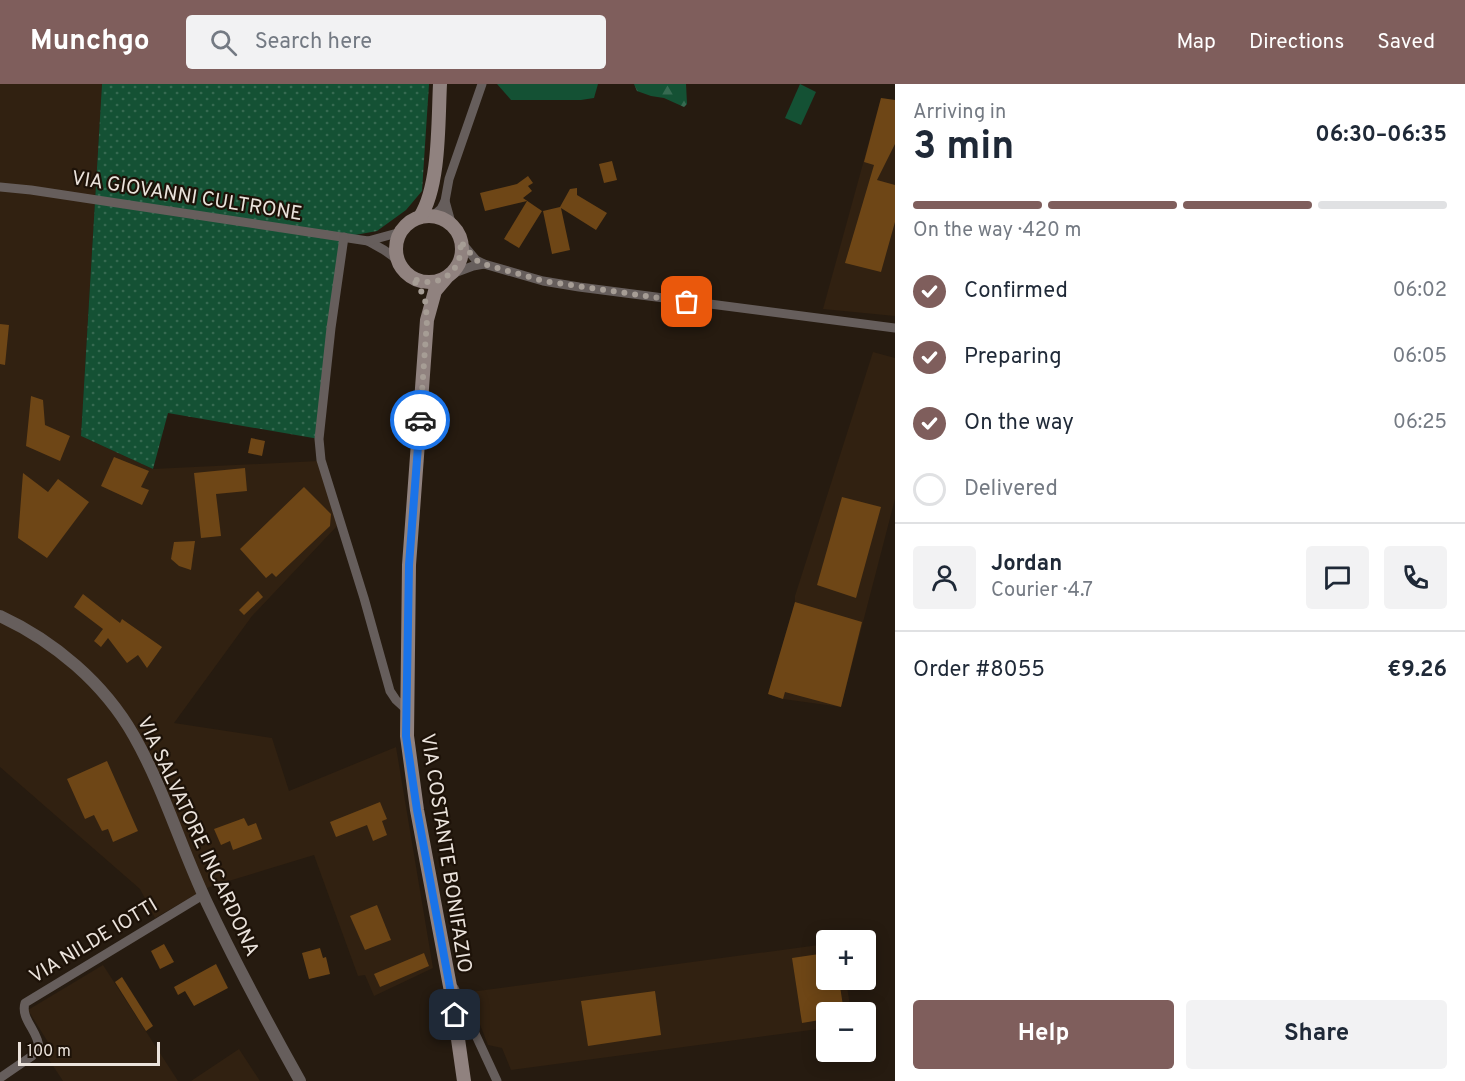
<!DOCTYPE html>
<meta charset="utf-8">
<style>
:root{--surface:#fff;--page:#f2f2f3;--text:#1f2937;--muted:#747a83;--line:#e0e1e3;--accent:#7f5e5c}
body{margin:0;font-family:Overpass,sans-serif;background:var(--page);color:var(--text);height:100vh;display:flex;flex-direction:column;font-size:22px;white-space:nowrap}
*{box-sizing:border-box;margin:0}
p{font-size:20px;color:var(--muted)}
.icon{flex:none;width:33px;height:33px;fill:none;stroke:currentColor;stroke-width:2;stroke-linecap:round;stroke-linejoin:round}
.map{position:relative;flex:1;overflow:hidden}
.sheet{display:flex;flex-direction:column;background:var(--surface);width:570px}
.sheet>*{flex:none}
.fabs{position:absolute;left:816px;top:846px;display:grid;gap:12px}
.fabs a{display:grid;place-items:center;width:60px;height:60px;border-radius:6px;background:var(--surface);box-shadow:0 3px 15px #0003;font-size:30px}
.scale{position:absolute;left:18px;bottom:15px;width:142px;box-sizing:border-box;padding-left:6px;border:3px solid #ebe3dc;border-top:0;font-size:16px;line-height:21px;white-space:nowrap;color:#ebe3dc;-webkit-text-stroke:4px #1d1208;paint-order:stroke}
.pin{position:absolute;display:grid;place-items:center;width:51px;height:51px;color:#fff;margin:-26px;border-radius:12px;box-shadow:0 3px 9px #0006}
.courier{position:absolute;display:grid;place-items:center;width:60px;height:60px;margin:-30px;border:4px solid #1a73e8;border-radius:50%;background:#fff;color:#222;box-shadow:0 2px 8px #0007}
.head em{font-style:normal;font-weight:700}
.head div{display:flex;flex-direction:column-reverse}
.head{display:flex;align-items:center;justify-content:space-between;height:102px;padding:0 18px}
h1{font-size:39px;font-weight:700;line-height:45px}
.bar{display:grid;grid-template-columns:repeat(4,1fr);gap:9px 6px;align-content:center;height:72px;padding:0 18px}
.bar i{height:8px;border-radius:4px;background:var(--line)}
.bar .current{background:var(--accent)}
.bar p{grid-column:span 4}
.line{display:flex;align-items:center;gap:15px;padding:0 18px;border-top:2px solid var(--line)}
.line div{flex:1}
.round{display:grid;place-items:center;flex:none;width:63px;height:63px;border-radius:6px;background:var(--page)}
ol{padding:0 18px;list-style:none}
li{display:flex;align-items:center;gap:18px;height:66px}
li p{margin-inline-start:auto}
li .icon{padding:6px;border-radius:50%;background:var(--accent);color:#fff;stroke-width:4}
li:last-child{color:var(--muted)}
li i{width:33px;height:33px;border:3px solid var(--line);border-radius:50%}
.button{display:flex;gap:12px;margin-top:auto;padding:12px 18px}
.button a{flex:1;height:69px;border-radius:6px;background:var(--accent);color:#fff;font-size:24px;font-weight:700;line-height:69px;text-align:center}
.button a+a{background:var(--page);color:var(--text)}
header{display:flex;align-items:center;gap:36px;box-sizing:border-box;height:84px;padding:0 30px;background:var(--accent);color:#fff}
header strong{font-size:28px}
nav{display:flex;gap:33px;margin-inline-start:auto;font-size:21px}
.search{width:420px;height:54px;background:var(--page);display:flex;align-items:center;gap:15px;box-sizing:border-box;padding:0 21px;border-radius:6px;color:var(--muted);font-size:22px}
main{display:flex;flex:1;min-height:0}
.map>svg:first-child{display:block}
.built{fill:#312111}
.grass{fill:url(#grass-dots)}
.forest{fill:url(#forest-firs)}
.green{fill:#145134}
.building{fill:#6e4616}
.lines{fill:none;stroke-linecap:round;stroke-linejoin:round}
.minor{stroke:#665e5c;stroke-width:9}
.tertiary{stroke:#665e5c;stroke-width:12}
.secondary{stroke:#90827f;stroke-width:14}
.done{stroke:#a69d95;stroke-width:6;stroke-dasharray:0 10.8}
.route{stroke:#1a73e8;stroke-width:8}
.labels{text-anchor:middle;stroke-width:4.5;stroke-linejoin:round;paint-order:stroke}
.street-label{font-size:20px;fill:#ebe3dc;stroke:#1d1208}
</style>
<header>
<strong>Munchgo</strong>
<div class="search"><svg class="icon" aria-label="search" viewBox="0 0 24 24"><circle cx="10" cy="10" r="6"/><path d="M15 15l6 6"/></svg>Search here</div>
<nav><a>Map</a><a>Directions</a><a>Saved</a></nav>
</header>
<main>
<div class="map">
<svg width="895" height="997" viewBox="0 0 895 997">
<defs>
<pattern id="grass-dots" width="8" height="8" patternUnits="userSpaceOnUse" patternTransform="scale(1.5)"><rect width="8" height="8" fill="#145134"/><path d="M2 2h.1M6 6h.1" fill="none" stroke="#366a51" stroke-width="1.8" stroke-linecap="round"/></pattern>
<pattern id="forest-firs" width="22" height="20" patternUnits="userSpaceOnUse" patternTransform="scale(1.5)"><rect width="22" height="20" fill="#145134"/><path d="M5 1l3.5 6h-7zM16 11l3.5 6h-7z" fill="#366a51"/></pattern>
</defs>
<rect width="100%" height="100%" fill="#261b10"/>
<g class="built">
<polygon points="0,0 102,0 81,352 153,385 319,377 337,442 252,532 174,639 272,654 289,707 396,663 433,884 374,912 365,891 358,892 314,771 209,803 155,834 140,805 0,683"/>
<polygon points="881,14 895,16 895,232 823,225"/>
<polygon points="873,268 895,274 895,415 841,623 783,615 768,610 795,518 795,512"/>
<polygon points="826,860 826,896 846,896 851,928 826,928 826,944 511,986 502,964 488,961 470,915 464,916 463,909"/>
<polygon points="103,881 178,997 63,997 44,968 51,963 28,926"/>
<polygon points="239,965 260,997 191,997"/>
</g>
<polygon class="grass" points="102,0 429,0 422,107 406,126 377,147 344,153 319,355 168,329 153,385 81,352"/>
<polygon class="forest" points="634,0 686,0 687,20 684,23 664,14 651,12 637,7"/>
<g class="green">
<polygon points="497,0 598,0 594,14 581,16 511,16"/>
<polygon points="800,0 816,8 801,41 785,34"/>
</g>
<g class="building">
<polygon points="881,14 895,16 895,60 877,96 895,101 895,138 881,188 845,179 874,81 864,78"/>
<polygon points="612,77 617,96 604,99 599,80"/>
<polygon points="528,92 533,99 528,102 532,107 523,114 542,127 519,164 504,155 527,117 485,127 480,109 517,100"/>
<polygon points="577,104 577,111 607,129 596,146 561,124 570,166 552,170 543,127 560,123 570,105"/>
<polygon points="0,240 9,241 5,281 0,280"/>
<polygon points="31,312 43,316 45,341 70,352 60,377 26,362"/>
<polygon points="251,354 265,357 262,372 248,369"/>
<polygon points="114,373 149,387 141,403 149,406 142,421 101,402"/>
<polygon points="245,384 247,407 216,410 221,452 201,454 194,389"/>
<polygon points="23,389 48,408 58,395 89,418 47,474 18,454"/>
<polygon points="304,403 331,430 330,442 276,493 272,489 266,494 240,465"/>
<polygon points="842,413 881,423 856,514 817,501"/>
<polygon points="195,457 191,486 179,482 171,475 174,458"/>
<polygon points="258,507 263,513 244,531 239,526"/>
<polygon points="83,510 120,539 122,535 162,563 147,584 138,571 127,579 108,554 101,563 94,557 103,545 74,523"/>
<polygon points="795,518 862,538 841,623 785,608 783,615 768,610"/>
<polygon points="107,677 138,747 113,758 108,745 102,747 94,731 85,735 67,695"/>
<polygon points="380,718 387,735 382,737 387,751 373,757 367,741 336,753 330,738"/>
<polygon points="244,734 248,742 256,739 262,755 233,766 230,757 221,761 214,745"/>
<polygon points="377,821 391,856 365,866 350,832"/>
<polygon points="164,860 174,878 160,885 151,867"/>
<polygon points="320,864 323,874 326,873 330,890 309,895 302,869"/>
<polygon points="424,869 429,882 380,903 374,890"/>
<polygon points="826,869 826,896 839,896 844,928 826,928 826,935 802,939 792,874"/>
<polygon points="216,880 228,904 194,922 185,907 178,911 174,903"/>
<polygon points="122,893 153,942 146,947 115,898"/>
<polygon points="655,907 661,951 588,962 581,917"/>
</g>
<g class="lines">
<g class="minor">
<polyline points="0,103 31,106 368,157 384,166 398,176"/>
<polyline points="445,117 450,135 457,148"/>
<polyline points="433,132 441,125 445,117 449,95 482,0"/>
<polyline points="344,153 331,244 319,355 321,376 364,514 390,607 396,616 407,626"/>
<polyline points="368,157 401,148"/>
<polyline points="460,157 476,176 484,180 543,197 579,203 895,244"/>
<polyline points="449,191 473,182 484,180"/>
<polyline points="454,904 497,997"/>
<path d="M0,994L32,972L39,964C39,948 20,935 25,919L203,811"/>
</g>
<path class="tertiary" d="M0,532C54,557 104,599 134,652C164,705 181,764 207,819C236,880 267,938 300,997"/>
<g class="secondary">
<circle cx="429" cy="165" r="33"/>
<path d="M420,133C440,102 438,38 440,0"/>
<polyline points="446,194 435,207 427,236 409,481 407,652 417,726 452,913 464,997"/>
</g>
</g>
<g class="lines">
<path class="done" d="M420,336L427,236L425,215L420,205L412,194C439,207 465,186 460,157L476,176L484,180L543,197L687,218"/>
<polyline class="route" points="420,336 409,481 406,652 417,726 455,931"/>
</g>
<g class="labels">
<g class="street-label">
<text transform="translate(187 111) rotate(9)" y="7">VIA GIOVANNI CULTRONE</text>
<text transform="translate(199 752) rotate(65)" y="7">VIA SALVATORE INCARDONA</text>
<text transform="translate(447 769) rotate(81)" y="7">VIA COSTANTE BONIFAZIO</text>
<text transform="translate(93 856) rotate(-31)" y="7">VIA NILDE IOTTI</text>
</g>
</g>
</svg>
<div class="fabs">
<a>+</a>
<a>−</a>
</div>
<div class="scale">100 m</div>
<div class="pin" style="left:687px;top:218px;background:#ea580c"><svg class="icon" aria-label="bag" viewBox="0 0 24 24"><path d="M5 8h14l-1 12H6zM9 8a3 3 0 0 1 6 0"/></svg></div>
<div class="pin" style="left:455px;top:931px;background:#1f2937"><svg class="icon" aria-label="home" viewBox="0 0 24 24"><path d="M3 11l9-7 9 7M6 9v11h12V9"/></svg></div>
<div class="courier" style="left:420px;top:336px"><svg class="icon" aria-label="car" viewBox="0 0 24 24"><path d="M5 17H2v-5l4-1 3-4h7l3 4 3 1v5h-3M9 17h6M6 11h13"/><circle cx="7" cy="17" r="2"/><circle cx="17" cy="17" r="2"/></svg></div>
</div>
<section class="sheet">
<div class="head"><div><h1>3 min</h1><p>Arriving in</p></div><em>06:30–06:35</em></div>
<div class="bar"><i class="current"></i><i class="current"></i><i class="current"></i><i></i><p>On the way · 420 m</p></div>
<ol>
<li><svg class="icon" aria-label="check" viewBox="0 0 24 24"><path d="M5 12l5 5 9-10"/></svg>Confirmed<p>06:02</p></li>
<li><svg class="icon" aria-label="check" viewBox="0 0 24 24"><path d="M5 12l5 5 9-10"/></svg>Preparing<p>06:05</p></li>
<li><svg class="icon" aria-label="check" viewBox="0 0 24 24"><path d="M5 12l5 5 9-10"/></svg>On the way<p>06:25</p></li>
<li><i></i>Delivered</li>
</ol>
<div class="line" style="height:108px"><a class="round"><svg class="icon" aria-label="person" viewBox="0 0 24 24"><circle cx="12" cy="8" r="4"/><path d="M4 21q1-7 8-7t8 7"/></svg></a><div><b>Jordan</b><p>Courier · 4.7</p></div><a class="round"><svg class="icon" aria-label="chat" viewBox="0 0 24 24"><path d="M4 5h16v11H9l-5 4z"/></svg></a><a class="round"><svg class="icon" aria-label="phone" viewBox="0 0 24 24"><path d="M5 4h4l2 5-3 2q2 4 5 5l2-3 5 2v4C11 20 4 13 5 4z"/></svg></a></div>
<div class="line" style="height:78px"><div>Order #8055</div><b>€9.26</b></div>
<div class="button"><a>Help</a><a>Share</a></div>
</section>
</main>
